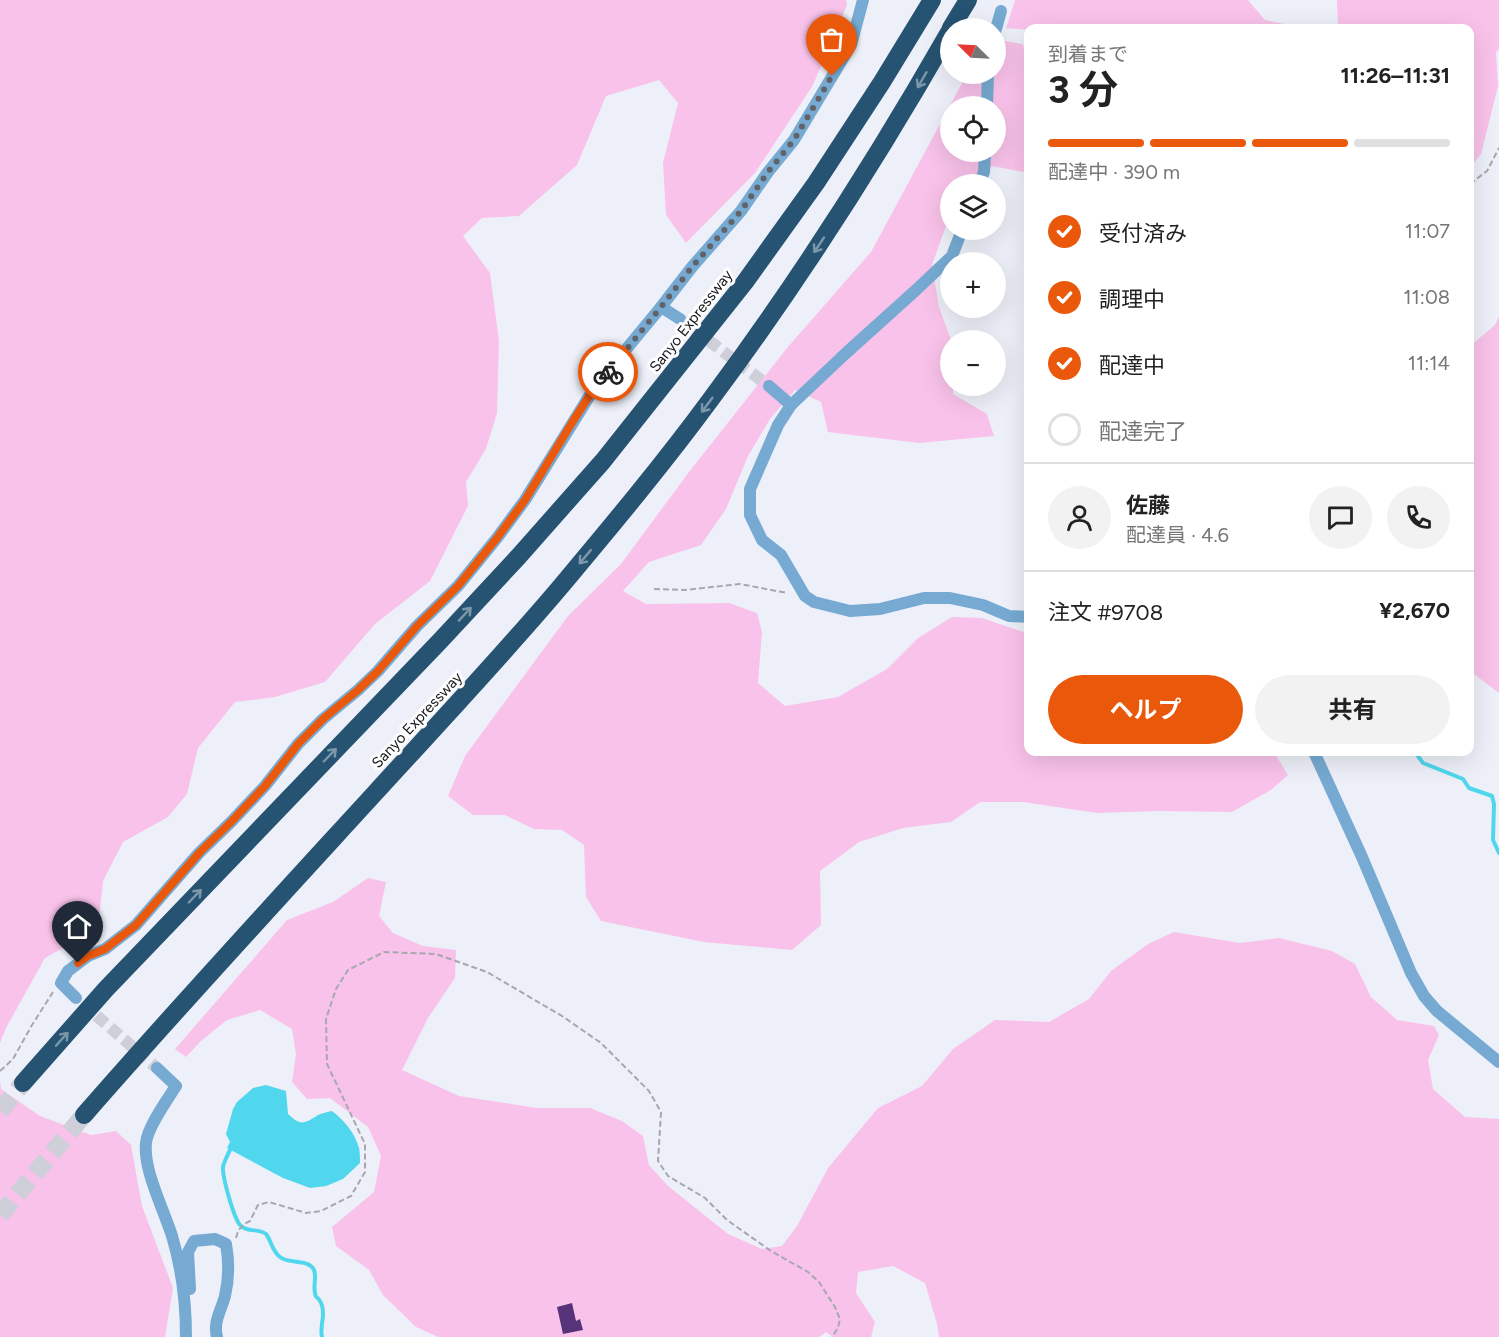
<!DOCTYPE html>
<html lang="ja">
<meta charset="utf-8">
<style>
:root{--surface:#fff;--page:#f2f2f2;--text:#222;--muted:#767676;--line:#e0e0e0;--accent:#ea580c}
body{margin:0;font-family:Figtree,"Noto Sans JP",sans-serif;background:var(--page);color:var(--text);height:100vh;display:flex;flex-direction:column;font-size:22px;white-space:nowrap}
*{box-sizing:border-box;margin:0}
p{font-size:20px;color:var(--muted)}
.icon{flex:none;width:33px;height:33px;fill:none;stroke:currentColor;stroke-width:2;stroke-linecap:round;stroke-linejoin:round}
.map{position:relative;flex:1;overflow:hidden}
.drawer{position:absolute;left:1024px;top:24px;width:450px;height:732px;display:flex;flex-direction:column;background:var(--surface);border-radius:12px;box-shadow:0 6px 24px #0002}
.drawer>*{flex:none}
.needle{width:39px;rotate:294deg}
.fabs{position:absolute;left:940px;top:18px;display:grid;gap:12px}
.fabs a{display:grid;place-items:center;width:66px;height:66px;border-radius:50%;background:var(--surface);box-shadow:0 6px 24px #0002;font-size:30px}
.pin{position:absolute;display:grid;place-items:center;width:51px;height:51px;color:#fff;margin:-62px -26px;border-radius:50% 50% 50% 0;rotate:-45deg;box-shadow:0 0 6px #0007}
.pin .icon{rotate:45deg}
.courier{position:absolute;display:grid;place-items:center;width:60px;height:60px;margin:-30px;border:4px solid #ea580c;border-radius:50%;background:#fff;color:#222;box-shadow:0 2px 8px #0007}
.headline em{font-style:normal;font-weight:700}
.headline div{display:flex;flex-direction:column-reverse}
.headline{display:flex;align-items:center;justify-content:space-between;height:102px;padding:0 24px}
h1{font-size:39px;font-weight:700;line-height:45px}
.bar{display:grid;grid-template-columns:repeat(4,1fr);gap:9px 6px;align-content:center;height:72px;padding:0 24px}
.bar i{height:8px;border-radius:4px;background:var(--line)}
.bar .selected{background:var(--accent)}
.bar p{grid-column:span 4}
.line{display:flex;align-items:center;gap:15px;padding:0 24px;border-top:2px solid var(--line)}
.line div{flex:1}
.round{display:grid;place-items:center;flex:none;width:63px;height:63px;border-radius:32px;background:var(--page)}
ol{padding:0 24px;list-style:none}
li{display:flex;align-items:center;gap:18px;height:66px}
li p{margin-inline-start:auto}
li .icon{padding:6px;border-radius:50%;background:var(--accent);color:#fff;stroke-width:4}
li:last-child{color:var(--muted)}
li i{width:33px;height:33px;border:3px solid var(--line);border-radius:50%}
.action{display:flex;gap:12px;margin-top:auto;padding:12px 24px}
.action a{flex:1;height:69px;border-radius:36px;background:var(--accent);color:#fff;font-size:24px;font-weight:700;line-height:69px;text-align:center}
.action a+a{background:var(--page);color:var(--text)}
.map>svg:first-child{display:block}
.green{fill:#f9c2ea;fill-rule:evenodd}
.water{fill:#51d7ed}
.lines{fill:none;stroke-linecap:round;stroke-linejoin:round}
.stream{stroke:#51d7ed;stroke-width:4}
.building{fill:#57337a}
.street-tunnel{stroke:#cecfd8;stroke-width:12;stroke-dasharray:12 6;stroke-linecap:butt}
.highway-tunnel{stroke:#cecfd8;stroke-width:18;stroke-dasharray:18 9;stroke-linecap:butt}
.path{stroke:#a7a8af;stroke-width:2;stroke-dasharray:6 3;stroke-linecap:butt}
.street{stroke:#76aad2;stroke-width:12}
.highway{stroke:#265372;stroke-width:18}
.oneway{stroke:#7c97aa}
.done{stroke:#626368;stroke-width:6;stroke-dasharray:0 10.8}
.route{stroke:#ea580c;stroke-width:8}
.labels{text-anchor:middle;stroke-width:6;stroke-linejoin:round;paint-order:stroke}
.street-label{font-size:15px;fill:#16171a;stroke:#fefefe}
</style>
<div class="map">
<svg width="1499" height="1337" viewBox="0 0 1499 1337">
<rect width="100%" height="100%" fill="#eef0f9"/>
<g class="green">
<polygon points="0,0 846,0 847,5 813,85 755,173 686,243 666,215 663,163 678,103 659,80 606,96 577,165 519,216 482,218 463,236 490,273 499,341 497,413 486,449 466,482 468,506 430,581 375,624 325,682 275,697 235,702 198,748 187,794 168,817 123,842 103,881 99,920 81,938 45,958 6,1028 0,1043"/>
<polygon points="1015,0 1248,0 1265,20 1303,28 1029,28 1029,30 1006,28"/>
<polygon points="1337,0 1499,0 1499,49 1496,52 1498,86 1481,154 1470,168 1470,28 1338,28"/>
<path d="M1005,41L1022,44L1029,54V173L992,166L975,184H951V212L932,265L939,307L951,340V386H953V394L987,414L994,436L919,443L828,432L821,402L795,390L770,419L748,456L726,509L701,545L649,562L623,591L646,604L729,603L757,613L762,632L758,683L785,706L838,697L887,669L918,638L952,617L982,618L1029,634V752H1274L1288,775L1271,790L1232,812L1159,811L1097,813L1023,802H980L951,822L903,828L859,842L820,871L821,925L792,950L704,942L601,921L586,897L584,845L562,830L534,829L505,815H473L448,796L465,756L568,616L621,564L689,472L787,348L871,252L967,74H996V46ZM951,106H996V152H951Z"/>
<polygon points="1499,316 1499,693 1474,674 1470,662 1470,346 1495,325"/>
<polygon points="368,878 386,882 379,916 393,933 423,946 456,950 455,978 428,1018 402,1070 459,1096 537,1108 590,1108 622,1121 643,1136 649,1165 668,1186 728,1234 762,1249 782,1246 797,1226 828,1168 878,1108 922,1086 953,1049 995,1020 1049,1022 1089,999 1111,971 1148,944 1174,932 1240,943 1279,938 1332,951 1355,964 1371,997 1397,1020 1434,1026 1439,1035 1428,1060 1433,1089 1465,1117 1499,1119 1499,1337 939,1337 937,1324 925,1283 893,1266 858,1272 856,1293 875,1322 871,1337 833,1337 826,1332 819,1337 438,1337 416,1327 383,1295 369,1270 336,1246 332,1227 374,1192 381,1156 368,1127 330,1098 307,1099 292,1082 296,1054 292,1029 260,1010 227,1020 201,1041 186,1057 175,1049 287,920 333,902"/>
<polygon points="0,1081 1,1089 40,1116 91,1135 116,1131 131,1145 142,1206 173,1288 165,1337 0,1337"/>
</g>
<path class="water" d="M266,1085L286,1091L288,1114C301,1126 304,1124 318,1115C322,1113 327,1112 332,1111C344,1120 355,1133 359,1148C360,1152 360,1158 360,1163L343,1179L326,1186L310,1188L283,1178L227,1148L230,1142L226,1134L233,1109L237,1102L253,1088Z"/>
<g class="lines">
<g class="stream">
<polyline points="1415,752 1423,763 1463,779 1469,788 1492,796 1494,804 1493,840 1499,853"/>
<path d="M232,1146C229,1152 224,1161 223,1167C222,1177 234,1218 240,1225C247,1233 259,1228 266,1234C270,1238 272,1251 280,1257C290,1265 308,1258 314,1270C317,1277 313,1285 315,1293C316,1300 316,1294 320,1301C322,1304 323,1310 323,1314C323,1322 320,1329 322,1337"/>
</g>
</g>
<polygon class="building" points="572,1303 576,1321 580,1319 583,1330 563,1334 557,1307"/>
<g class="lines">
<g class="street-tunnel">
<polyline points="680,319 769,386"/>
<polyline points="83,1004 157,1068"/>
</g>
<g class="highway-tunnel">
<polyline points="0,1111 23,1083"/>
<polyline points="0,1215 84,1115"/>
</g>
<g class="path">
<polyline points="1470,184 1487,171 1499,148"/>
<polyline points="654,589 685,590 740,584 787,593"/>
<polyline points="0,1071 13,1059 32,1025 53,992"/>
<polyline points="236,1238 238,1231 244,1224 250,1221 258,1205 269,1202 306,1213 321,1211 351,1196 365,1172 365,1144 327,1064 326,1019 336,989 348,970 384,952 436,954 487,972 562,1016 601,1043 649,1091 661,1112 658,1161 668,1176 705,1198 727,1220 771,1251 808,1272 819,1282 835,1307 840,1319 838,1328 832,1337"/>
</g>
<g class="street">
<polyline points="996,29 1001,11"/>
<polyline points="987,106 988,74"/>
<polyline points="979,184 984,172 985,152"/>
<polyline points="962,230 952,256 916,290 845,354 791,405 778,425 750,489 750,515 762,540 781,555 805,596 814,602 850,611 880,609 924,598 950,598 983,605 1009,616 1029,617"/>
<polyline points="661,307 680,319"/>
<polyline points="769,386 791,405"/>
<polyline points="1314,752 1362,857 1411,973 1424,996 1437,1011 1499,1062"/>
<polyline points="76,998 61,983 68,971 88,956 105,949 136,925 199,853 231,822 265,786 298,744 323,719 358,690 378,671 417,626 458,586 497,538 525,500 595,387 661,307 692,267 741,211 768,172 794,140 851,45 863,0"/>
<path d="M157,1068L176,1086C167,1100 147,1128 146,1143C143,1170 164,1210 172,1236C182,1269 186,1303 186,1337"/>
<path d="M190,1289L188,1252L194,1241L215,1239L226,1244C229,1261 229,1279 225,1296C221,1311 213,1322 217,1337"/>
</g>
<g class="highway">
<polyline points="951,28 968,0"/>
<polyline points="23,1083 106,989 440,641 519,556 603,461 745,282 816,183 882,82 932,0"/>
<path d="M84,1115C179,1006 277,900 375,793C438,724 502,656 562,585C613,524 664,463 711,399C799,281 878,157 951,29"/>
</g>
</g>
<defs><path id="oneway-shaft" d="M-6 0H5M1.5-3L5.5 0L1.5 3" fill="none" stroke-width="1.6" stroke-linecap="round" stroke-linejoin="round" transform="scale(1.5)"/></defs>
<g class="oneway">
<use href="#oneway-shaft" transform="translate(922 80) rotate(120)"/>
<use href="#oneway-shaft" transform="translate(819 245) rotate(124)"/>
<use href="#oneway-shaft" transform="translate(707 405) rotate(127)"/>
<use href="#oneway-shaft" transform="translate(585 557) rotate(130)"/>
<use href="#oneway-shaft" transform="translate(465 614) rotate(-47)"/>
<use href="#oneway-shaft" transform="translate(330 755) rotate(-46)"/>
<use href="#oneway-shaft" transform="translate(195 896) rotate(-46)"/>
<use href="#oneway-shaft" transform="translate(62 1039) rotate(-48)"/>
</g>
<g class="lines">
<polyline class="done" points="608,372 661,307 692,267 741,211 768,172 794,140 832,76"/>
<polyline class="route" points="78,963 88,956 105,949 136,925 200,852 231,822 265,786 298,744 323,719 358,690 378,671 417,626 458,586 497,538 525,500 573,421 595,387 608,372"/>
</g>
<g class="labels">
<g class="street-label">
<text transform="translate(691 321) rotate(-52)" y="5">Sanyo Expressway</text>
<text transform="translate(417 720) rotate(-47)" y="5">Sanyo Expressway</text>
</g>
</g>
</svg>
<div class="fabs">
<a><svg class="needle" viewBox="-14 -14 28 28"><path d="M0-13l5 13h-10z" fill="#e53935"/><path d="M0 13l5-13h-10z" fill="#767676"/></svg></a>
<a><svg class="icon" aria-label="locate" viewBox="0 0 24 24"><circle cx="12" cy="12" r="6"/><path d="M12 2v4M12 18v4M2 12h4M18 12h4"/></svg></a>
<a><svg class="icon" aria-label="layers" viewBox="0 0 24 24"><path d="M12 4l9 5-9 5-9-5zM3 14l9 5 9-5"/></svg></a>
<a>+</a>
<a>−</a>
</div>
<div class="pin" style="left:832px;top:76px;background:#ea580c"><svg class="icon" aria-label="bag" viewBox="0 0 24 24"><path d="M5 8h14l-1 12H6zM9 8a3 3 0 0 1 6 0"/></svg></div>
<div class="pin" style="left:78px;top:963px;background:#1f2937"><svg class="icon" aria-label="home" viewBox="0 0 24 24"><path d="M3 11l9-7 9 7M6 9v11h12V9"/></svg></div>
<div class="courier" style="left:608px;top:372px"><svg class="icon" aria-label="bike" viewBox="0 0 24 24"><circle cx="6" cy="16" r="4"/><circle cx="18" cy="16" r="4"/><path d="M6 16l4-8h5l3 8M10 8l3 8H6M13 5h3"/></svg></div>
<section class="drawer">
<div class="headline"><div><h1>3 分</h1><p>到着まで</p></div><em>11:26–11:31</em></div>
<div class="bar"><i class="selected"></i><i class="selected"></i><i class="selected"></i><i></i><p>配達中 · 390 m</p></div>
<ol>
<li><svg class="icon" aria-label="check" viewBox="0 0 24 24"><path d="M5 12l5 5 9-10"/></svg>受付済み<p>11:07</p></li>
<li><svg class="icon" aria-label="check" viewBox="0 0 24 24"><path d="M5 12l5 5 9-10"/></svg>調理中<p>11:08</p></li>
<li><svg class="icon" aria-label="check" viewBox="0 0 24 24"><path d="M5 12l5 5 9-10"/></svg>配達中<p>11:14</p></li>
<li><i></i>配達完了</li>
</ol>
<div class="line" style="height:108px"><a class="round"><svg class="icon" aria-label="person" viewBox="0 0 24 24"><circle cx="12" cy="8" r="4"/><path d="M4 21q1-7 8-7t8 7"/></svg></a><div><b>佐藤</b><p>配達員 · 4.6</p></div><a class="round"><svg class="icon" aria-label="chat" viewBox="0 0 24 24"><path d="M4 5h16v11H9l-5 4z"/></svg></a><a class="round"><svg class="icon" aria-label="phone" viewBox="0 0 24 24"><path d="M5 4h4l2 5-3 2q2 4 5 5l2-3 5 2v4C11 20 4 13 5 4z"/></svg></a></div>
<div class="line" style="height:78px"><div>注文 #9708</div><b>¥2,670</b></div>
<div class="action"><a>ヘルプ</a><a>共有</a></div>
</section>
</div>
